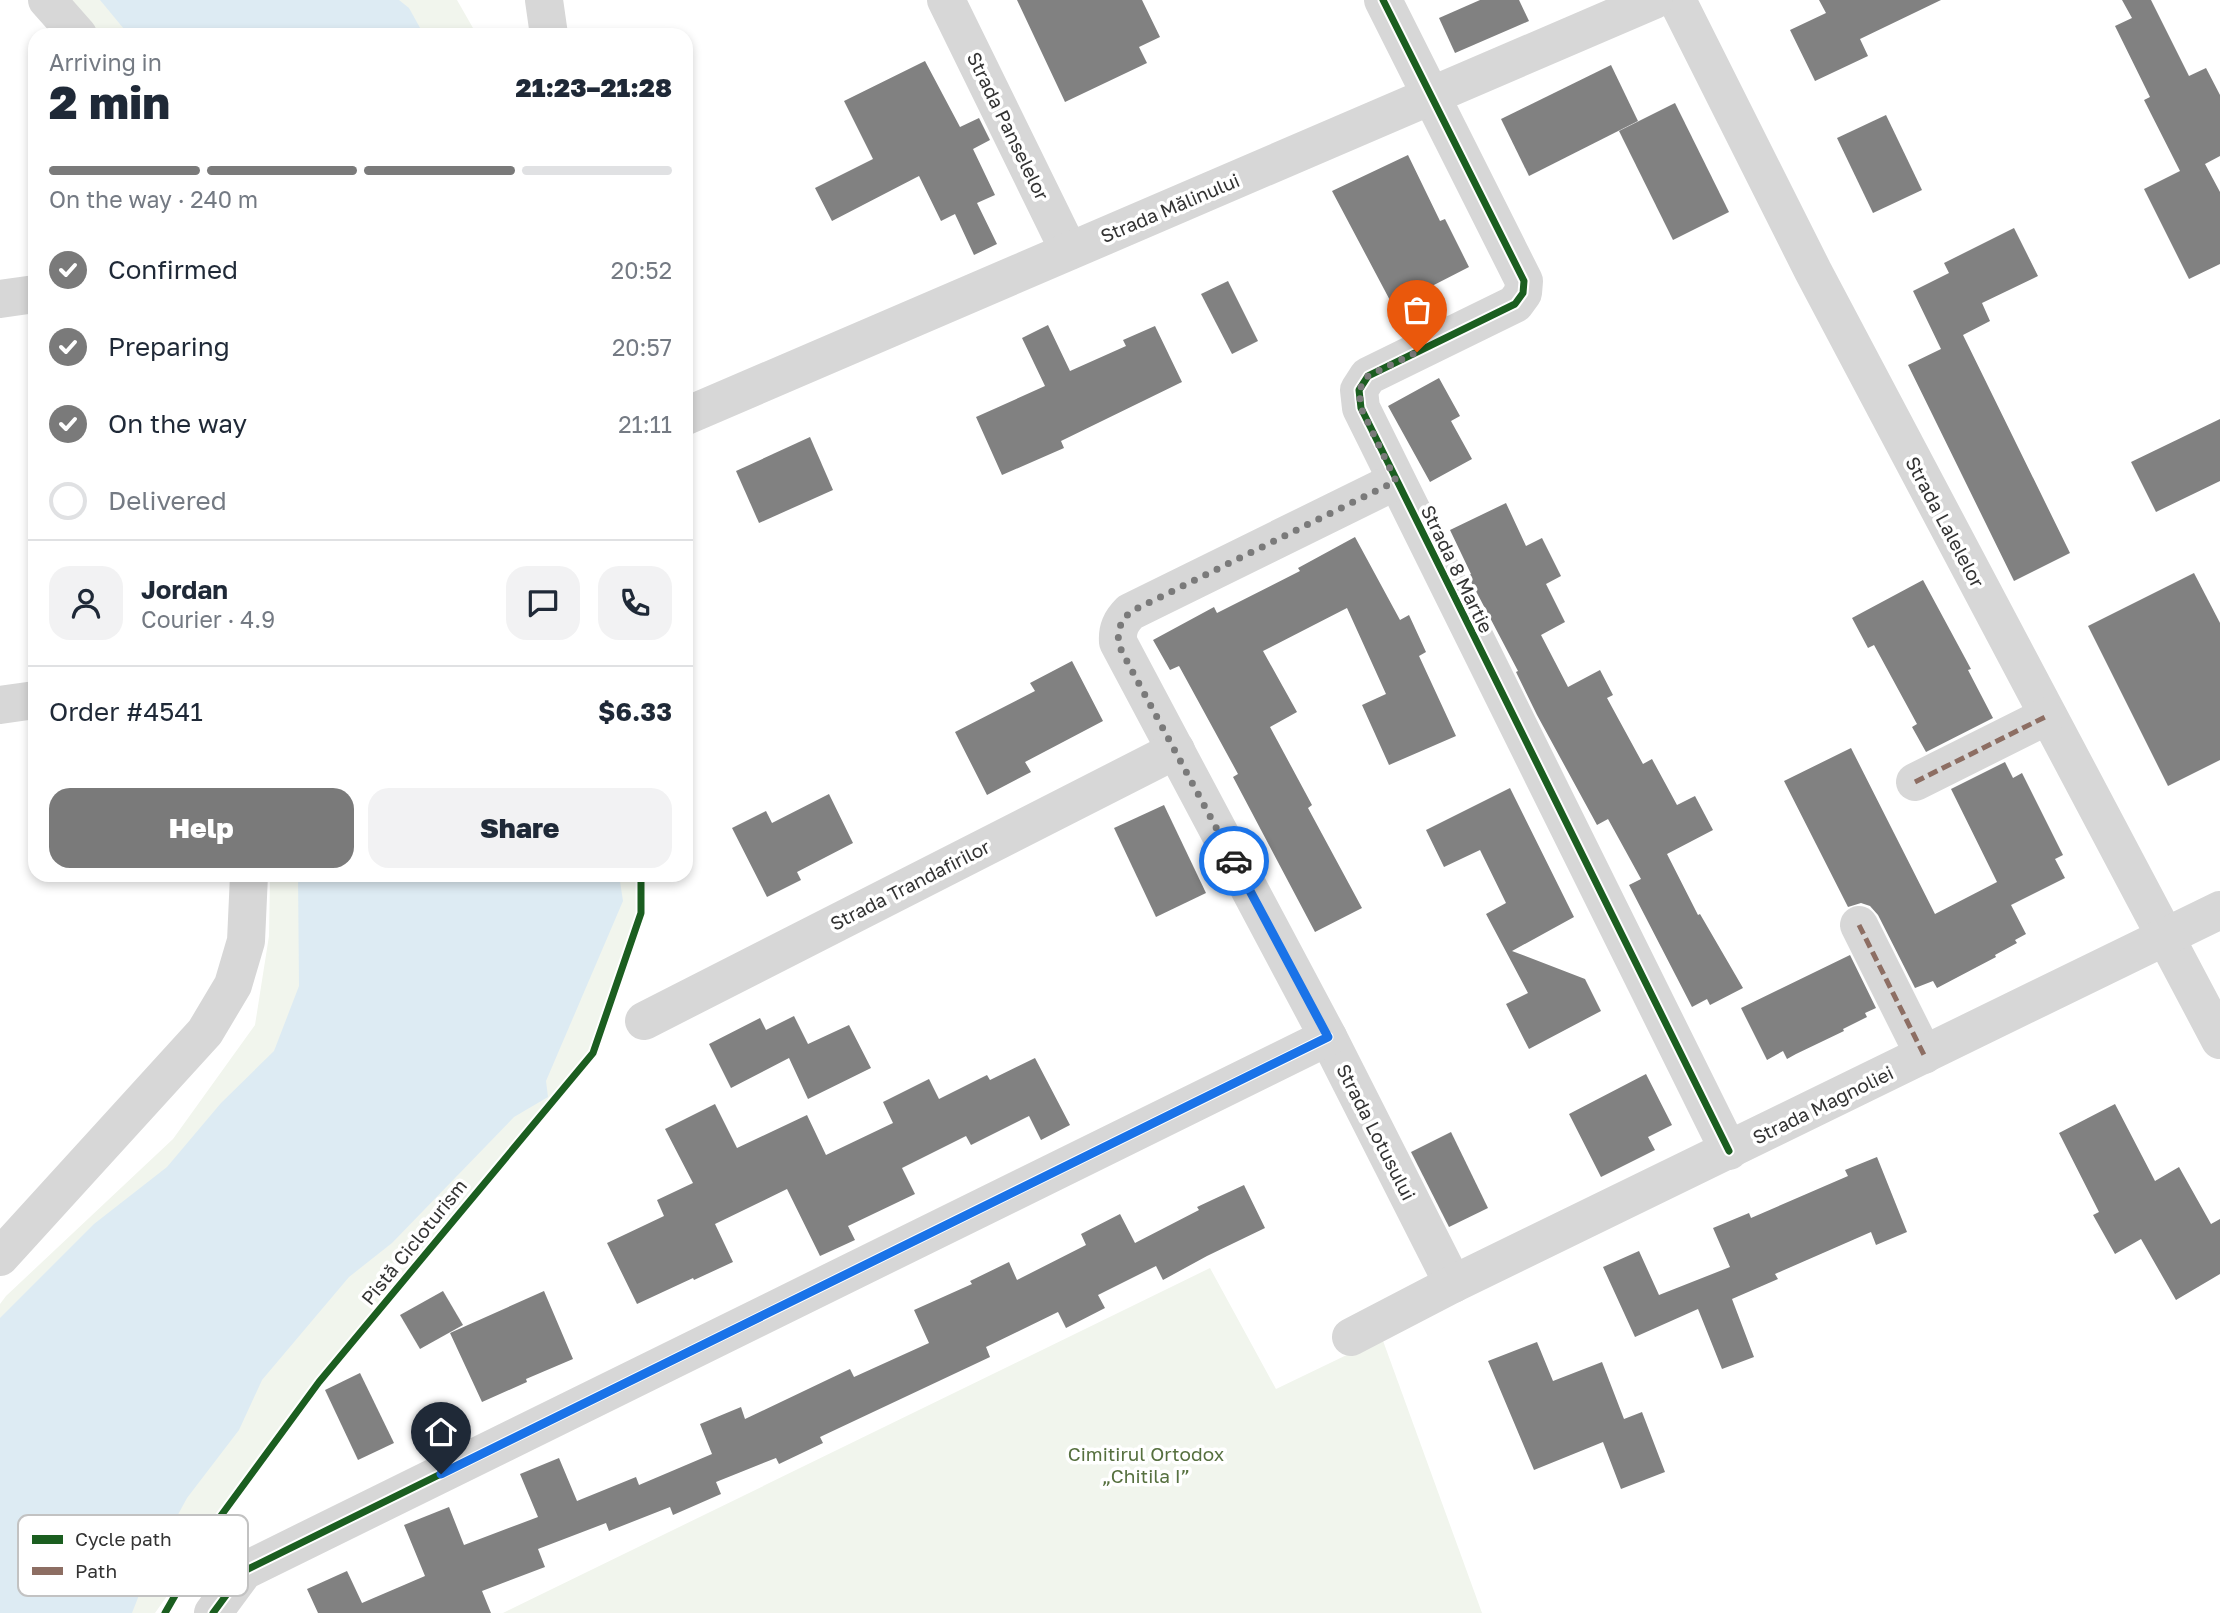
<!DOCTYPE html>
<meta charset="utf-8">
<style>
:root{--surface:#fff;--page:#f2f2f3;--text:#1f2937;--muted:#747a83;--line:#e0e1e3;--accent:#7a7a7a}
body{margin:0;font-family:"Golos Text",sans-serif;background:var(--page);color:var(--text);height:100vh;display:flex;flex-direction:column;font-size:26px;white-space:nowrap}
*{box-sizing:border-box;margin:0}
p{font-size:23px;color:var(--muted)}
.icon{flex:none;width:38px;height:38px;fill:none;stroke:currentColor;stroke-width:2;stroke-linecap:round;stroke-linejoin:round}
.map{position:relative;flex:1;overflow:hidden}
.sheet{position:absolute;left:28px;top:28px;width:665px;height:854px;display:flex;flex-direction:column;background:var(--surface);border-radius:21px;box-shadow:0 4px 10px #0003}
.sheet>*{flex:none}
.pin{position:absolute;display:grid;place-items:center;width:60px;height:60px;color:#fff;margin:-72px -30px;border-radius:50% 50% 50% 0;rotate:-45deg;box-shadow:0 0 7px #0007}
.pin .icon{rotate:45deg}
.courier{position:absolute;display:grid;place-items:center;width:70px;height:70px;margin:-35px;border:5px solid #1a73e8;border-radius:50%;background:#fff;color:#222;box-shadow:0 2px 9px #0007}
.summary em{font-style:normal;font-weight:800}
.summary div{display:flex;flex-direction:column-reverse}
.summary{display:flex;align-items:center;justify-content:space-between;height:119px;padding:0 21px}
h1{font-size:46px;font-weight:800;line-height:52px}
.bar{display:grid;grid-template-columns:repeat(4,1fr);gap:10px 7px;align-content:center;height:84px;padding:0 21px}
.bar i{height:9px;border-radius:5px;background:var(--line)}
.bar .on{background:var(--accent)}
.bar p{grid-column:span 4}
.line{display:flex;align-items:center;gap:18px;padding:0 21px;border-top:2px solid var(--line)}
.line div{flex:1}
.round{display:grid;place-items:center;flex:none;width:74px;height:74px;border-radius:21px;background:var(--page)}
ol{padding:0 21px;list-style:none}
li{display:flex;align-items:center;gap:21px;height:77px}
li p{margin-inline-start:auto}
li .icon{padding:7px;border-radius:50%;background:var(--accent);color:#fff;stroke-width:4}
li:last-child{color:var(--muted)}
li i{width:38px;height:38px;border:4px solid var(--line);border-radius:50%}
.action{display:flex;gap:14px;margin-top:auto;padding:14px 21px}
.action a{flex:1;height:80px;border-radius:21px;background:var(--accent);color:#fff;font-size:28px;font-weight:800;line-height:80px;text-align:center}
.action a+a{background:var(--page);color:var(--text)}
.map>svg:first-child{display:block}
.green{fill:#f1f5ed}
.water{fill:#ddebf3}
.building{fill:#818181}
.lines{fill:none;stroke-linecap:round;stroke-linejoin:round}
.minor{stroke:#d7d7d7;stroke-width:38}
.quiet{stroke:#8d6e63;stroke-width:5;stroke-dasharray:10 5;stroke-linecap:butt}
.cycleway-casing{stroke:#fff;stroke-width:11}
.cycleway{stroke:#1b5e20;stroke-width:7}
.done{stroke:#7a7a7a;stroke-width:7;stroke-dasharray:0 12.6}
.route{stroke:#1a73e8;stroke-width:9}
.labels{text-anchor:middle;stroke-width:7;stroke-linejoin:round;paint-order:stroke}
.street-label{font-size:19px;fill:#333;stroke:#fff}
.park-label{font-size:19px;fill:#56703f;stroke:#fff}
.key{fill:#fff;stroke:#c2c2c2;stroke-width:2}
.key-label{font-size:19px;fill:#333}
</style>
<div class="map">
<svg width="2220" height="1613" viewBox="0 0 2220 1613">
<rect width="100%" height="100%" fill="#fff"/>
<g class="green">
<polygon points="39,0 457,0 477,35 79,35"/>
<polygon points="270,875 636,875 641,913 593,1053 319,1382 155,1613 0,1613 0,1304 6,1296 173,1139 255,1025 269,936"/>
<polygon points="1210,1268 1276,1389 1382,1338 1482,1613 503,1613"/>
</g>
<g class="water">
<polygon points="100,0 399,0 409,8 424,35 129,35"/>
<polygon points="298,875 619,875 623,901 546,1081 548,1097 514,1117 392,1243 349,1277 262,1380 239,1430 187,1498 152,1562 132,1613 0,1613 0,1318 94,1224 167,1167 221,1103 274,1051 299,986"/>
</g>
<g class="building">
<polygon points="1017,0 1142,0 1160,37 1139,47 1147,63 1065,102"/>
<polygon points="1480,0 1519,0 1529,21 1455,53 1439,18"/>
<polygon points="1819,0 1941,0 1860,39 1868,56 1815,81 1790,30 1826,13"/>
<polygon points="2122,0 2151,0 2189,76 2206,68 2220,95 2220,156 2205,164 2220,192 2220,264 2189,279 2144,189 2180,171 2144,100 2150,97 2115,26 2132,18"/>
<polygon points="925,61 960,127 979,118 990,140 973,149 995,195 977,203 997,244 974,255 955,214 941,221 919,176 832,221 815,188 873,159 844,101"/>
<polygon points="1611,65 1638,121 1529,176 1501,119"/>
<polygon points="1675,103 1729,212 1673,240 1619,131"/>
<polygon points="1886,115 1922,190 1873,213 1837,138"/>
<polygon points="1408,155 1440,221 1445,219 1469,267 1393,306 1332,191"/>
<polygon points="2014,228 2038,276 1982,303 1990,321 1963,335 2070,553 2014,581 1908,365 1941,349 1913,291 1949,273 1944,263"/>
<polygon points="1228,281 1258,341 1232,354 1201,294"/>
<polygon points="1048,325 1070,371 1126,346 1123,340 1155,326 1182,382 1061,441 1064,448 1002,475 976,417 1045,386 1022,338"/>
<polygon points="1439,378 1460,416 1451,421 1472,459 1430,482 1388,406"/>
<polygon points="2220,419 2220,481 2156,512 2131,462"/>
<polygon points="810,437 833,490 759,523 736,471"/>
<polygon points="1506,503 1526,546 1542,538 1561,576 1546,584 1565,622 1541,635 1568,687 1600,670 1613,695 1607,698 1643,764 1652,759 1677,805 1695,796 1713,830 1667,854 1698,915 1700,914 1743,988 1710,1005 1707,999 1692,1007 1629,885 1641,879 1608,819 1597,825 1537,715 1516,672 1518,671 1468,576 1471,574 1450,530"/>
<polygon points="1355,537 1400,620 1409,615 1426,652 1419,656 1456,736 1389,765 1362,705 1386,694 1347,608 1263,651 1297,712 1270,727 1312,805 1308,808 1362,908 1315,932 1233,777 1238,774 1179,666 1170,670 1153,640 1214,607 1217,613 1300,571 1298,568"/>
<polygon points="2194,573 2220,623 2220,760 2168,786 2088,626"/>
<polygon points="1923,580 1971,669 1968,670 1993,718 1926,752 1912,727 1917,724 1874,645 1868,648 1852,618"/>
<polygon points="1072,661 1103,721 1025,762 1031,772 987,795 955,732 1035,691 1030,683"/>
<polygon points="1851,748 1935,914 1997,882 1951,789 2005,762 2013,778 2022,773 2063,855 2055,859 2065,878 2011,905 2026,934 2015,940 2017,943 1995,955 1996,957 1937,988 1933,981 1915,988 1878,915 1870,906 1861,903 1848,907 1784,781"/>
<polygon points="1510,788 1574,917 1512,951 1585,979 1601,1011 1529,1049 1506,1004 1528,993 1486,914 1506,903 1480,850 1444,867 1426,830"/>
<polygon points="829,794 853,843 797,872 801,880 767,897 732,828 766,811 772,823"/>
<polygon points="1164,805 1206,893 1156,917 1114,828"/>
<polygon points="1850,955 1876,1008 1865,1013 1867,1017 1843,1029 1844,1031 1796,1054 1787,1059 1783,1051 1767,1060 1741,1008"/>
<polygon points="794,1016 808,1044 849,1025 871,1068 808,1099 789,1058 731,1088 709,1044 760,1018 766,1030"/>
<polygon points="1035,1058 1070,1125 1041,1140 1029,1116 971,1145 966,1136 902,1168 915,1194 848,1226 855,1240 820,1256 787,1189 715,1224 733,1262 694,1280 693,1278 637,1304 607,1243 664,1216 657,1200 693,1183 665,1129 715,1104 737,1148 807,1115 826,1155 893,1123 883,1102 929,1079 939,1099 987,1075 990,1080"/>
<polygon points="1646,1074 1672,1125 1648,1137 1655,1150 1601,1177 1569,1114"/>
<polygon points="2115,1104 2155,1181 2179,1167 2211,1224 2220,1219 2220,1274 2176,1300 2141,1239 2115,1254 2093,1215 2099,1212 2059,1133"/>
<polygon points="1451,1132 1488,1208 1449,1227 1411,1152"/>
<polygon points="1877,1157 1907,1232 1876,1245 1871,1232 1775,1274 1778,1279 1732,1299 1754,1357 1722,1369 1698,1309 1635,1337 1603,1267 1639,1251 1659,1295 1730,1267 1713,1228 1749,1213 1751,1218 1848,1176 1845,1170"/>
<polygon points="1244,1185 1265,1228 1207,1256 1163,1280 1156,1266 1098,1295 1105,1308 1066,1328 1058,1312 986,1347 990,1357 820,1437 823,1443 779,1464 776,1458 716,1482 721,1494 673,1515 670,1507 609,1531 606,1523 538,1549 545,1567 482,1591 491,1613 318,1613 307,1589 347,1571 362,1603 425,1576 404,1525 449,1507 464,1545 538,1517 520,1474 559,1458 577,1501 636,1477 639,1485 712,1454 700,1424 741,1407 745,1419 850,1369 854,1377 929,1343 914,1310 972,1284 970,1281 1009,1262 1017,1280 1086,1245 1081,1234 1120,1214 1135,1243 1199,1210 1197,1207"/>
<polygon points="443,1291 463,1325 420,1349 400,1315"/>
<polygon points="544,1291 573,1359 526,1379 527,1382 482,1402 450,1333"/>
<polygon points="1537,1342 1553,1381 1602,1362 1624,1419 1642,1412 1665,1472 1621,1489 1603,1442 1534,1470 1488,1361"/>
<polygon points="360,1373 394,1443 358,1460 325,1390"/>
</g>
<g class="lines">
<g class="minor">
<polyline points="47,0 78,35"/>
<polyline points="544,0 549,35"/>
<polyline points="946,0 1069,251"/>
<polyline points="1383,0 1524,281 1523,293 1515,304 1368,376 1359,390 1361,408 1729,1151"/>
<polyline points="1677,0 1813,271 2220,1040"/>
<polyline points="0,299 35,294"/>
<polyline points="686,416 1654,0"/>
<path d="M1396,481L1130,612C1121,621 1117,629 1118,642L1328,1037L1453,1284"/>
<polyline points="0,705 35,700"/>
<polyline points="1915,782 2047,716"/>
<polyline points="1859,925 1924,1055"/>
<polyline points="644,1021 1176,750"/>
<polyline points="0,1257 205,1032 233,985 246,941 249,875"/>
<polyline points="1351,1337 1453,1284 2220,910"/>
<polyline points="213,1613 244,1571 1328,1037"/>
</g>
<g class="quiet">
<polyline points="1915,782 2047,716"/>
<polyline points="1859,925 1924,1055"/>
</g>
<defs>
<g id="cycleway">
<polyline points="1383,0 1524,281 1523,293 1515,304 1368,376 1359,390 1361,408 1729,1151"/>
<polyline points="165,1613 220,1517 319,1382 593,1053 641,913 641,875"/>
<polyline points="213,1613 244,1571 1328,1037"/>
</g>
</defs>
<use href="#cycleway" class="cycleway-casing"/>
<use href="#cycleway" class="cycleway"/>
</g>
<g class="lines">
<path class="done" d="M1234,861L1122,652C1115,635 1118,625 1130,612L1396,481L1361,408L1359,390L1368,376L1417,352"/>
<polyline class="route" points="441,1474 1328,1037 1234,861"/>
</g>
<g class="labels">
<g class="street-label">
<text transform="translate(1008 126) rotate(64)" y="7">Strada Panselelor</text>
<text transform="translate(1170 208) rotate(-23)" y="7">Strada Mălinului</text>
<text transform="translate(1945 522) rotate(62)" y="7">Strada Lalelelor</text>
<text transform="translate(1457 569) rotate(64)" y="7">Strada 8 Martie</text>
<text transform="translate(910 885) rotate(-27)" y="7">Strada Trandafirilor</text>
<text transform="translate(1823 1105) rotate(-26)" y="7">Strada Magnoliei</text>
<text transform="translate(1376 1132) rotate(63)" y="7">Strada Lotusului</text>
<text transform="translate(414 1242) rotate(-51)" y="7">Pistă Cicloturism</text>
</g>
<g class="park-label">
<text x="1146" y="1461">Cimitirul Ortodox<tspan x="1146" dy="22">„Chitila I”</tspan></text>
</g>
</g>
<rect x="18" y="1515" width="230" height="81" rx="10" class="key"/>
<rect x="32" y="1535" width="31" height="9" fill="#1b5e20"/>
<rect x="32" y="1567" width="31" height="8" fill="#8d6e63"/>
<g class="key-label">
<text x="75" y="1546">Cycle path</text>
<text x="75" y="1578">Path</text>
</g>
</svg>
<div class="pin" style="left:1417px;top:352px;background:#ea580c"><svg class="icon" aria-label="bag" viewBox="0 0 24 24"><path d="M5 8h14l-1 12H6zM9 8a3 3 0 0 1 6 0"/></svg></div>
<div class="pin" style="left:441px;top:1474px;background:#1f2937"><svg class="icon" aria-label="home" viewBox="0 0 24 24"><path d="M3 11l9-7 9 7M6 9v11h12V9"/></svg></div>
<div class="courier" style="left:1234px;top:861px"><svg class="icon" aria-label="car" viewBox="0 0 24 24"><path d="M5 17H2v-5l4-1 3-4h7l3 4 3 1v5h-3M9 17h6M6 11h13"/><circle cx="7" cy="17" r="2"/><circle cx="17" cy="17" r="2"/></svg></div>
<section class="sheet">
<div class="summary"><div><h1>2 min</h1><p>Arriving in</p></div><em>21:23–21:28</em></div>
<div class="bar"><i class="on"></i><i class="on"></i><i class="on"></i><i></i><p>On the way · 240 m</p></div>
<ol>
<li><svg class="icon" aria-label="check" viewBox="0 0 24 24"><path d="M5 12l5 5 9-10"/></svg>Confirmed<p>20:52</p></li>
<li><svg class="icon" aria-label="check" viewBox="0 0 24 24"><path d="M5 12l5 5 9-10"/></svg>Preparing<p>20:57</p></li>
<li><svg class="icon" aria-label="check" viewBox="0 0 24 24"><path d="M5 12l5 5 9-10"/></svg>On the way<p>21:11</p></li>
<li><i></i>Delivered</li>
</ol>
<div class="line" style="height:126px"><a class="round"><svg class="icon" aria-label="person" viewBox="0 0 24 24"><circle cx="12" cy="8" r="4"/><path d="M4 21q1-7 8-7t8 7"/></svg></a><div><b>Jordan</b><p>Courier · 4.9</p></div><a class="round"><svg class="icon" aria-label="chat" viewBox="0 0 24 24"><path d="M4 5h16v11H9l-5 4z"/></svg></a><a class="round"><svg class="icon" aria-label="phone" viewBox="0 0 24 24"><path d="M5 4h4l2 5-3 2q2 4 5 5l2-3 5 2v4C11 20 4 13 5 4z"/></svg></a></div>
<div class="line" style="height:91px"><div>Order #4541</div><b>$6.33</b></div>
<div class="action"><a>Help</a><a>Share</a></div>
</section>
</div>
